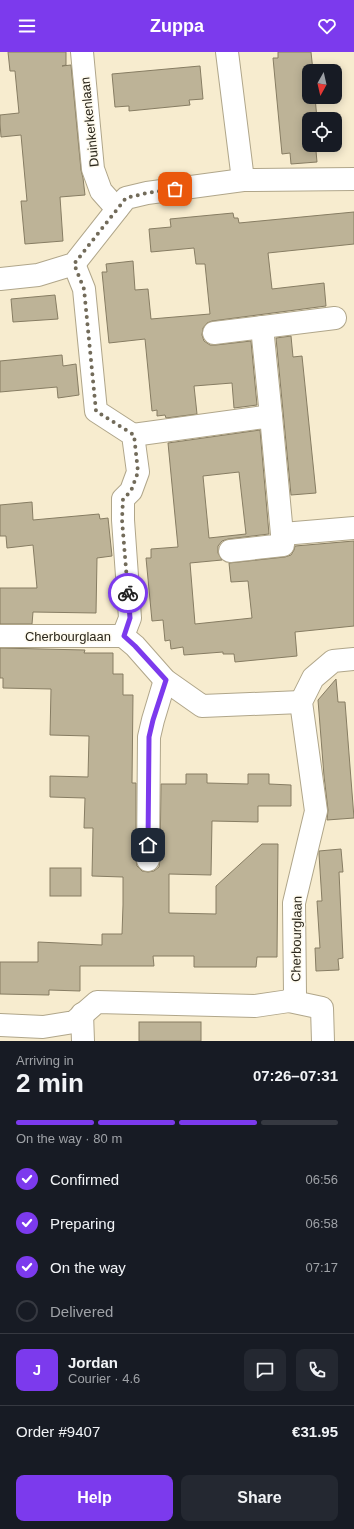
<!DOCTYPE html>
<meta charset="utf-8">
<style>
:root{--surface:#171b24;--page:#242831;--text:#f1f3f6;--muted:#9ea1a6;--line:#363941;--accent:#7c3aed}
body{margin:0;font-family:Arial,sans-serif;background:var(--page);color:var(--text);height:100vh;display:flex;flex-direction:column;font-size:15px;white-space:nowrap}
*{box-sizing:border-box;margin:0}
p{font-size:13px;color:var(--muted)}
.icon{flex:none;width:22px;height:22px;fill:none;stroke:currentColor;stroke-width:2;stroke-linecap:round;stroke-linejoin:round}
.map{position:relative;height:989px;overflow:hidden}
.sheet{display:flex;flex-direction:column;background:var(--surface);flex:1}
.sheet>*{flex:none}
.needle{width:26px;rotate:188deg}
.controls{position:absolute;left:302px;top:12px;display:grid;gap:8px}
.controls a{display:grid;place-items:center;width:40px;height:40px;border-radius:8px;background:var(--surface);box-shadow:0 2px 10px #0003;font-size:20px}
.pin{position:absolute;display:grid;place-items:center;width:34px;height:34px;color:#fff;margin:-17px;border-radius:8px;box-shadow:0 2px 6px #0006}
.courier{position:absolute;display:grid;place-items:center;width:40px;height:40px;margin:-20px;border:3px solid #7c3aed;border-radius:50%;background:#fff;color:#222;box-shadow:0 1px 5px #0007}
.summary em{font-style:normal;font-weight:700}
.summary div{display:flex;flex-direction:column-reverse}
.summary{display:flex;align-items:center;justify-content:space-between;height:68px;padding:0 16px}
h1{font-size:26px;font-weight:700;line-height:30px}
.bar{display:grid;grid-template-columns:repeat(4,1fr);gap:6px 4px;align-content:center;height:48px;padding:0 16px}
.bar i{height:5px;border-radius:3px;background:var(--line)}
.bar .on{background:var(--accent)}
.bar p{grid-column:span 4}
.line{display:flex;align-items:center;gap:10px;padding:0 16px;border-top:1px solid var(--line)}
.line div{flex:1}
.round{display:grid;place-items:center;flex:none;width:42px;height:42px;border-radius:8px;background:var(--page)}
ol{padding:0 16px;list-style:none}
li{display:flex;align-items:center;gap:12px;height:44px}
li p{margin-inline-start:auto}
li .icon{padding:4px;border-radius:50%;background:var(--accent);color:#fff;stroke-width:4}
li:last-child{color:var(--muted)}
li i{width:22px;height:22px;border:2px solid var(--line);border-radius:50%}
.action{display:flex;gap:8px;margin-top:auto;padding:8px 16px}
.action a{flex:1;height:46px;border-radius:8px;background:var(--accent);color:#fff;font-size:16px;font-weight:700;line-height:46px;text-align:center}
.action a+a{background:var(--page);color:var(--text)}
header{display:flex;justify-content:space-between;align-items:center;height:52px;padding:0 16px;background:var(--accent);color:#fff;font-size:18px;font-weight:700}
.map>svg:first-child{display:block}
.building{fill:#bdb397;stroke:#877d63;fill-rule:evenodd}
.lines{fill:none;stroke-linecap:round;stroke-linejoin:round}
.minor-casing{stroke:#b0a68a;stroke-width:24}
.minor{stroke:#fff;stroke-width:22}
.done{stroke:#726b5a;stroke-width:4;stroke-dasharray:0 7.2}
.route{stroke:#7c3aed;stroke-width:5}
.labels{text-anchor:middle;stroke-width:3;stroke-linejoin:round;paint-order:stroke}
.street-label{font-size:13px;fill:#2a261b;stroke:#fefaee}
</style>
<header><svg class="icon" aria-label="menu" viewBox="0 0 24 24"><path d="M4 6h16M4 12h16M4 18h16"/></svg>Zuppa<svg class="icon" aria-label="heart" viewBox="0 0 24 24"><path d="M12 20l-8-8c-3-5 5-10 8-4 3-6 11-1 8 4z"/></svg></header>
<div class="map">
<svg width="354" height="989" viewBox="0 0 354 989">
<rect width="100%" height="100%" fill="#f7eccf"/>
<g class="building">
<polygon points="8,0 66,0 66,13 62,14 71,13 81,118 83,126 85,143 60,145 63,189 25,192 21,149 27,149 21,83 1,85 0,71 0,63 19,61 15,19 10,19"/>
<polygon points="278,0 311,0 313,19 309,19 309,45 315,45 317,67 309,67 309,93 319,93 320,99 316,99 317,110 291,112 290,101 282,102 273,6 278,6"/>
<polygon points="200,14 203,47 189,48 190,53 129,59 129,54 115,55 112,22"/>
<polygon points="354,160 354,192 268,201 272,237 324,231 326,254 212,269 207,271 203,276 202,283 204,289 210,293 216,293 251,289 257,353 234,356 232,331 194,334 197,362 166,366 165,363 157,364 157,358 152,359 145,287 109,291 102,220 107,220 106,212 133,209 135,238 148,237 151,267 210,262 205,212 196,212 194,196 151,200 149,177 171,175 170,167 233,161 234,166 238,166 239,171"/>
<polygon points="55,243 58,267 13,270 11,247"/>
<polygon points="291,284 293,305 302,304 316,441 291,443 276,286"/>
<polygon points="62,303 63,314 76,312 79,343 58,346 57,335 0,340 0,309"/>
<path d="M260,378L269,482L228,487L222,489L218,494V501L222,508L190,511L195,572L252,566L248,529L231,530L229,511L285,505L291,503L294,498L295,494L354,489V574L295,580L297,604L235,610L234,602H223V600L184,603L183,595L171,597L170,588L165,589L163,568L152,569L146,506H151V497L178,495L168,391ZM239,420L246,482L209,486L203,424Z"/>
<polygon points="32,450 33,468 99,462 100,467 108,466 112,504 97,506 96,561 33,560 32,572 0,572 0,536 37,536 33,493 7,496 6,484 0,484 0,453"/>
<polygon points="0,596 85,598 84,601 113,601 113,622 123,622 123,643 133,643 132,731 136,731 136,808 137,814 142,819 148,820 154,819 159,815 160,808 161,732 186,732 186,722 207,722 207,731 248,732 248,722 269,722 269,732 291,733 291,754 258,754 258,770 212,769 211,823 169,822 169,861 216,862 216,834 262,792 278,792 277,905 257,905 256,915 194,915 194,904 153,904 154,914 80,914 80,939 49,938 49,943 0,942 0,910 38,910 38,890 102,893 102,882 122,882 123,853 123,825 92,824 93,776 84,776 85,746 50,745 50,724 88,725 89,684 50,683 51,637 3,636 3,626 0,626"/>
<polygon points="336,627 338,650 345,650 354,766 327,768 328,758 324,724 318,648"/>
<polygon points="341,797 343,820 339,820 343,906 338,907 339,918 316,919 315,896 320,896 317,849 322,849 319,802 319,799"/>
<rect x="50" y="816" width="31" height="28"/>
<rect x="139" y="970" width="62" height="19"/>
</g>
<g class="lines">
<defs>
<g id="minor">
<polyline points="82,0 93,117 101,139 117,157"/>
<polyline points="227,0 243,128"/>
<polyline points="74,212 84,237 96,359 133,383 138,420 131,439 123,447 123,468 130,566 123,584"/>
<polyline points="0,227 38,223 74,212 126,146 147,141 243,128 354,127"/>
<polyline points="262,275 271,364"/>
<polyline points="214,281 335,266"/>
<polyline points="133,383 271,364 283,493 230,499"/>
<polyline points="283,482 354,476"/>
<polyline points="0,584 123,584 135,594 165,628 202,654 301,650"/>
<polyline points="148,808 149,685 153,668 165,628"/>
<polyline points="289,949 322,956 323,989"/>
<polyline points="82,962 83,989"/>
<polyline points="0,973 43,975 74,970 97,950 255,954 289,949 295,942 294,851 316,759 301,650 313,626 333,609 354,607"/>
</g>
</defs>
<use href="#minor" class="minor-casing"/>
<use href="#minor" class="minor"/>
</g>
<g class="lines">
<polyline class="done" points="128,541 122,468 123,447 131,439 138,420 134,383 96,359 84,237 74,212 126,146 147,141 175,137"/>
<polyline class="route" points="128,541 130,566 124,584 135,594 166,628 153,668 149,685 148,793"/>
</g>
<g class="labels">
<g class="street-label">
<text transform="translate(89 70) rotate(-96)" y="5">Duinkerkenlaan</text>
<text x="68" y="589">Cherbourglaan</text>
<text transform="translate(296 887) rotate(-89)" y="5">Cherbourglaan</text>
</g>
</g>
</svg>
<div class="controls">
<a><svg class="needle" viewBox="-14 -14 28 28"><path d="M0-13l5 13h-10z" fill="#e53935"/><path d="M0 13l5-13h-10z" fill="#9ea1a6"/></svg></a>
<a><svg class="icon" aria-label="locate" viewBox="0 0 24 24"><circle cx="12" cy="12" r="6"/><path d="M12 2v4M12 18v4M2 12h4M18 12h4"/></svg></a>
</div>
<div class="pin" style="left:175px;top:137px;background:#ea580c"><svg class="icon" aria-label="bag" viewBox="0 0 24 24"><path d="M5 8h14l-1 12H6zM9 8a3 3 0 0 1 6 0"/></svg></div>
<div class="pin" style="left:148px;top:793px;background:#1f2937"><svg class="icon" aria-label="home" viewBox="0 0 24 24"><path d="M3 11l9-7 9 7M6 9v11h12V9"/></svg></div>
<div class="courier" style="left:128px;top:541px"><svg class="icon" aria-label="bike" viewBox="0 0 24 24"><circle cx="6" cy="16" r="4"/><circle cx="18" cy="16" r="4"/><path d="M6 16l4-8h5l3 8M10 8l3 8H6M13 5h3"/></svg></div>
</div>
<section class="sheet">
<div class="summary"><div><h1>2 min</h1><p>Arriving in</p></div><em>07:26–07:31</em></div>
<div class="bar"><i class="on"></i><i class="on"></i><i class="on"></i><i></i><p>On the way · 80 m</p></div>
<ol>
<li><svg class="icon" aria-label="check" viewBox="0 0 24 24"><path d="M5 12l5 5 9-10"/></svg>Confirmed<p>06:56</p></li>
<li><svg class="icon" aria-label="check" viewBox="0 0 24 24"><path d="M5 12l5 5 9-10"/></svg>Preparing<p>06:58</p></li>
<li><svg class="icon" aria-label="check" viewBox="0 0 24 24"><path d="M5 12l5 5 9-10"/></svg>On the way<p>07:17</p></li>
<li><i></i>Delivered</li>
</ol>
<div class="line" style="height:72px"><b class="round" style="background:var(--accent);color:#fff">J</b><div><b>Jordan</b><p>Courier · 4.6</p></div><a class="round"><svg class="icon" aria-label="chat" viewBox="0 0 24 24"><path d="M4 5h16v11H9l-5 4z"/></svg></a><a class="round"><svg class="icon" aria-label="phone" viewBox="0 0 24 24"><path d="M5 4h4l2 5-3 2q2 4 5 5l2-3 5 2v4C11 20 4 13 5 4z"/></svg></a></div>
<div class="line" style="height:52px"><div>Order #9407</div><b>€31.95</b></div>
<div class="action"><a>Help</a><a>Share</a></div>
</section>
